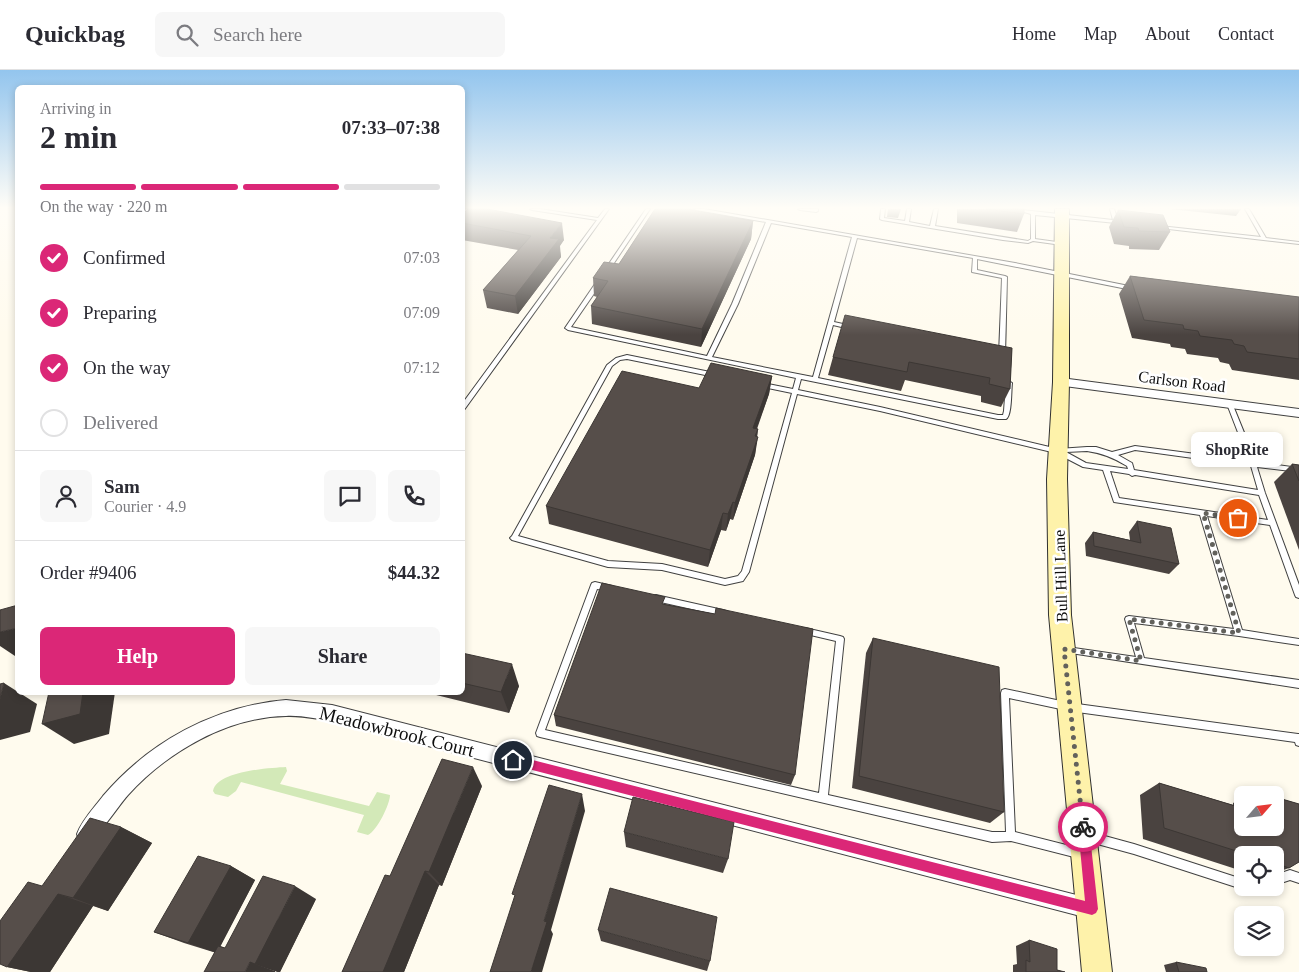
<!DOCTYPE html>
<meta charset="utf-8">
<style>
:root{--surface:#fff;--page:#f7f7f7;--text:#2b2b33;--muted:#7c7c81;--line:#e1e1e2;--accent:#db2777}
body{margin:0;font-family:Georgia,serif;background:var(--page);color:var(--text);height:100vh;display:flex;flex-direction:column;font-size:19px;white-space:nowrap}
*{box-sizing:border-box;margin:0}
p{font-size:16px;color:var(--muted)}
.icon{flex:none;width:28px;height:28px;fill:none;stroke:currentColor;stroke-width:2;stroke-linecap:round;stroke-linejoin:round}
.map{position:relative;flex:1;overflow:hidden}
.details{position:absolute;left:15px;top:15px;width:450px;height:610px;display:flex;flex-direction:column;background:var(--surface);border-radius:8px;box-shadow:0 2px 8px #0003}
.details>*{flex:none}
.needle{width:32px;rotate:62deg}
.buttons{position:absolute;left:1234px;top:716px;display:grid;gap:10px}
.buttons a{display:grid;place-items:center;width:50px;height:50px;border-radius:8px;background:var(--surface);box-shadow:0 2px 8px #0003;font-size:25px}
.pin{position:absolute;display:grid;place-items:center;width:42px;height:42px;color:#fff;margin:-21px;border:2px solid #fff;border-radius:50%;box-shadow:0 1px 5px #0007}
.courier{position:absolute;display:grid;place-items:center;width:50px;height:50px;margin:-25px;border:4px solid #db2777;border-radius:50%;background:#fff;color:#222;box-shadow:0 1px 6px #0007}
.bubble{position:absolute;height:35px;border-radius:8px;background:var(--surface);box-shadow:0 2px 8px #0003;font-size:16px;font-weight:600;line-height:35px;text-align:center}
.summary em{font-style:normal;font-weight:600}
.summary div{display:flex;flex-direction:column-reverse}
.summary{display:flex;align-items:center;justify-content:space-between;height:85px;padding:0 25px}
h1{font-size:32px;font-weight:600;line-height:38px}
.bar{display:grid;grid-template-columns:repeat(4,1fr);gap:8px 5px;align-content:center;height:60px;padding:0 25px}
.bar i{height:6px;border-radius:4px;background:var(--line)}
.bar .current{background:var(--accent)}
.bar p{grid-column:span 4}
.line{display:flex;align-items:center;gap:12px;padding:0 25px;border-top:1px solid var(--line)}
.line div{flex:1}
.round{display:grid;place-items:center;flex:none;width:52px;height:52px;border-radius:8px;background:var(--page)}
ol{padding:0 25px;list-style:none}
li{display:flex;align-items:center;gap:15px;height:55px}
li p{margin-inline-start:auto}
li .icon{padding:5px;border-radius:50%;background:var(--accent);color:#fff;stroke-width:4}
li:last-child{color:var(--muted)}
li i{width:28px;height:28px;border:2px solid var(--line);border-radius:50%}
.action{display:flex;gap:10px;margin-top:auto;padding:10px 25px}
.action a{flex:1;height:58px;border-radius:8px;background:var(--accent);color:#fff;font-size:20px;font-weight:600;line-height:58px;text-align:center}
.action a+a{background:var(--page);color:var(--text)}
header{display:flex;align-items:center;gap:30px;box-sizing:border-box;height:70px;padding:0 25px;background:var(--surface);border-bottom:1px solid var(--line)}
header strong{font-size:24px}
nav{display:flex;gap:28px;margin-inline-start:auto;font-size:18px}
.search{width:350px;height:45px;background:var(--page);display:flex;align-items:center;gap:12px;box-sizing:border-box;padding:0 18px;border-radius:8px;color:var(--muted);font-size:19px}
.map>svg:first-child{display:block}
.green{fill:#d3e9b8}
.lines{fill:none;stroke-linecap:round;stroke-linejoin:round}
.lane-casing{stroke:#414141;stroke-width:2}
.street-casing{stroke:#414141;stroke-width:2}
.secondary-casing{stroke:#303030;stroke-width:2}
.lane{fill:#fff;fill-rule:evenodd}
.street{fill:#fff;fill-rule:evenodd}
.secondary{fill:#fef2aa;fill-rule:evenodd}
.wall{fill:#4a4340}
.shaded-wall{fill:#3c3734}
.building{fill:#564e4a;stroke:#3c3734}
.route{fill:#db2777}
.done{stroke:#62615c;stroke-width:5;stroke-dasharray:0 9}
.labels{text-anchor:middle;stroke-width:5;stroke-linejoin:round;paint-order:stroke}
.street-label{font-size:16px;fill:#0e0e0e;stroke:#fff}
.near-street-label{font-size:19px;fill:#0e0e0e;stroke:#fff}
</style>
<header>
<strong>Quickbag</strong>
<div class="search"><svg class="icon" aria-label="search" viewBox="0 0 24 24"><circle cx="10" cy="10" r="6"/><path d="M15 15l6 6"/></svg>Search here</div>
<nav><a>Home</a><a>Map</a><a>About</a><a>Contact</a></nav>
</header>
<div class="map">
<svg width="1299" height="902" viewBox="0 0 1299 902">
<rect width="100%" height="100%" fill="#fffbee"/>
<path class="green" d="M286,697L287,701L280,714L369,736L377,722L390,725C390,734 377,761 368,765L357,762L364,745L241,712L236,721L228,727L215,724L213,721C217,701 269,698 286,697Z"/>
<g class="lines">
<defs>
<g id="lane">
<polygon points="464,139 468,139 462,144 462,140"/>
<polygon points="530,139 540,139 598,148 605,139 609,139 464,340 462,341 462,334 597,150 532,140"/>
<polygon points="646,139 650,139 608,202 604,202 604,201"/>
<path d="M694,139H704L1015,193L1134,217V219L1132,220L977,189V200L1005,206L1007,207L1005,285L1002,287L999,285L1002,208L972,202L973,188L857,168L834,252L852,256L853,257L850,259L833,255L818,308L998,345H1003L1004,341L1006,313L1009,311L1012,313C1011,320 1012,346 1006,349C1005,349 999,349 998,349L801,309L798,320L880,337L1058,379L1087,377H1096L1112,382L1135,376L1249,391L1227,334L1230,332L1232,333L1256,392L1299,398V402L1257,397L1265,423L1299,515V528L1296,527L1295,525L1270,455L1207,446L1242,560L1299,569V575L1239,566L1134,553L1144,588L1299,610V618L1064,582L1063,580L1064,578L1067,577L1136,587L1125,549L1126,547L1129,546L1234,559L1200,445L1114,432L1103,400L1083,397L1056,383L880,341L797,324L749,502L743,511L725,515L662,500L608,497L512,470L510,468L512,466L607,295L616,288L627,285L715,303L718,305L715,307L627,289L620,290L612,296L518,466L608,491L662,494L725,509L738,506L742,501L792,323L763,317L760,315L763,313L793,319L796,308L568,260L565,258L597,211L599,210L602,212L571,257L707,286L732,234L766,152L696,140ZM771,153L852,167L813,307L712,287L738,234ZM1135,380L1251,396L1258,420L1134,400L1132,393L1118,385ZM1087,381C1102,383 1114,388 1127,396L1128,399L1086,393L1066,382ZM1110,401L1129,404L1132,406L1135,405L1259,425L1268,450L1119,428Z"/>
<polygon points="798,139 818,139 818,141 816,142 800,140"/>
<polygon points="881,139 885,139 884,148 905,151 907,139 911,139 909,152 930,156 934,139 938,139 935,156 1028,171 1031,169 1031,144 1013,139 1113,150 1110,139 1114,139 1118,150 1122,152 1116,153 1035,145 1035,169 1064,173 1064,174 1062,175 1033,171 1028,173 1003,170 882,150 880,149"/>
<polygon points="1245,139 1249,139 1266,168 1299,172 1299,174 1160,158 1158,157 1160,156 1261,167"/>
<polygon points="595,512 612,516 613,518 612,520 609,521 597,519 545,660 819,723 836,571 802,563 801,561 802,559 805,558 840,566 843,567 844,569 828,725 992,762 1006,762 1001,623 1002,620 1005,619 1070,633 1298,664 1299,664 1299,676 1296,675 1295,672 1070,641 1009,628 1015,762 1078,778 1081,780 1083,783 1081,786 1078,788 1011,771 992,772 540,667 537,666 536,663 591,515 592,513"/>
<polygon points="656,525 723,540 726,541 727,543 726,545 723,546 656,531 653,530 652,528 653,526"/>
<polygon points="1090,762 1134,774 1242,809 1242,818 1245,818 1242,819 1134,784 1090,772 1087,770 1085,767 1087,764"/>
<polygon points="1290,800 1299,803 1299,813 1290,810 1275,815 1275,805"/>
</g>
<g id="street">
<polygon points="1061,308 1299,339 1299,347 1057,315 1055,312 1057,309"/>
<path d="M286,630L332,635L1092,829L1099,832L1102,839L1099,846L1092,849L332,651C317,649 301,645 286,646C227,647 167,682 128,725C118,736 98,768 86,773L79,771L77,764C82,750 94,738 103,726C149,672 215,636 286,630Z"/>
</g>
<polygon id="secondary" points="1055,139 1069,139 1069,312 1067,409 1071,545 1112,902 1082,902 1049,545 1047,409 1053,312"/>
</defs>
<use href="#lane" class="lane-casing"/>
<use href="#street" class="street-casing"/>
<use href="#secondary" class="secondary-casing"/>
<use href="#lane" class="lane"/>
<use href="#street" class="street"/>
<use href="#secondary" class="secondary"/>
</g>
<g class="wall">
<polygon points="655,139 693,139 693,141 753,151 751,169 701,277 592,254 591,236 597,227 594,226 593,208 619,194"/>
<polygon points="888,139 901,139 898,148 887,147"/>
<polygon points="957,139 1024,139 1024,144 1017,162 957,153"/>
<polygon points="1170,139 1241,139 1236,146"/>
<polygon points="1118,140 1170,162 1159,180 1129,179 1129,176 1114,174 1109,157"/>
<polygon points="462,145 564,170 559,176 561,187 518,244 487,238 483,220 518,180 462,170"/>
<polygon points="1130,206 1299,227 1299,310 1232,300 1229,294 1220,292 1218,288 1187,284 1185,279 1171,277 1170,274 1132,268 1119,224"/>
<polygon points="1012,278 1010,319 1001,337 981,332 981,326 905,310 901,321 828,305 833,287"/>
<polygon points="772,306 769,324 757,359 758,359 755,385 733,450 730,449 726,461 721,460 708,497 549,454 546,436 699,318"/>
<polygon points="1292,394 1299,395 1299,480 1274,412"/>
<polygon points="1137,451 1179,494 1169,504 1086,486 1085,473 1093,462 1130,470 1129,462"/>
<polygon points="664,534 715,544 795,705 791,715 556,656 554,645"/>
<polygon points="873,568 1004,742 990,753 852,718 866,583"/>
<polygon points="462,583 519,616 509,643 428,623 427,622 462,622"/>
<polygon points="1159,713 1233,735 1233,733 1242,728 1242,758 1275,758 1275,727 1299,734 1299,792 1289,798 1275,803 1275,785 1242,785 1242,801 1143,769 1140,725"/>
<polygon points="482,716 442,816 439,815 404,902 342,902 390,806"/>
<polygon points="1256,721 1268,725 1249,725"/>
<polygon points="121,757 152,773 108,841 93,836 50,902 31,902 7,897 42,816"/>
<polygon points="624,762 728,789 723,803 626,777"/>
<polygon points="231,796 255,810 220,876 225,878 316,829 280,902 278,902 184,873 154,862"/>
<polygon points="598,860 710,891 707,901 601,871"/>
<polygon points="1029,870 1057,900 1065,902 1013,902 1013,895 1017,894 1016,876"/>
<polygon points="1176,892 1207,902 1166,902 1164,895"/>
</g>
<g class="shaded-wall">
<polygon points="753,151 751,169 701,277 702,259"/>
<polygon points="562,153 564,170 560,176 561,187 518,244 515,226 550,168"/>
<polygon points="772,306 769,324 750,376 753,358"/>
<polygon points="758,359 756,373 758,367 755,385 733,450 735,433"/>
<polygon points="733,432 730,449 726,461 728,444"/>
<polygon points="723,443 721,460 708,497 710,480"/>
<polygon points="18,558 18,588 0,576 0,562"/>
<polygon points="512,594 519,616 509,643 501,622"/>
<polygon points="4,613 37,634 30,662 0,670 0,629"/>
<polygon points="83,622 115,622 109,664 74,674 42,654"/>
<polygon points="473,697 482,716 442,816 429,802"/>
<polygon points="582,724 585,741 551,860 553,864 542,902 531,902 544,851"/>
<polygon points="121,757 152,773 108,841 73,828"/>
<polygon points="231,796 255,810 217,883 188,873"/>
<polygon points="425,801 439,815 404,902 383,902"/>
<polygon points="295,816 316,829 280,902 278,902 255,894"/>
<polygon points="58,824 93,836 50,902 31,902 7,897"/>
<polygon points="250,892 275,901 275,902 245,902"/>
</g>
<g class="building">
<polygon points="468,139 487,139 562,153 550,168 559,169 515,226 483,220 531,166 462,153 462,145"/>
<polygon points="655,139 691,139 690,140 753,151 702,259 591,236 608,211 593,208 604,192 619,194"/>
<polygon points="986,139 1024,139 1024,144"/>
<polygon points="1118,140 1163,145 1170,162 1139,161 1138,158 1124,157"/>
<polygon points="1130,206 1299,227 1299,289 1247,282 1244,276 1234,274 1232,270 1200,266 1198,261 1184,259 1183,255 1144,250"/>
<polygon points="845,245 1012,278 1010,319 989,314 990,308 909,292 907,302 833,287"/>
<polygon points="711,293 772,306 753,358 758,359 755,366 758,367 735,433 733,432 728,444 723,443 710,480 546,436 622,301 699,318"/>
<polygon points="1292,394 1299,395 1299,411"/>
<polygon points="1137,451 1171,458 1179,494 1094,476 1093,462 1141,473"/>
<polygon points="602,513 665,527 662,534 715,544 716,538 813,559 795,705 554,645"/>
<polygon points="18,535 18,558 0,562 0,540"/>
<polygon points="873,568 999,597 1004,742 859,706"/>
<polygon points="462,583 512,594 501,622 462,613"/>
<polygon points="4,613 0,629 0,614"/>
<polygon points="49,622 83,622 80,644 42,654"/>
<polygon points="442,689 473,697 429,802 425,801 383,902 342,902 385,805 390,806"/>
<polygon points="1159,713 1242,738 1242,758 1275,758 1275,727 1299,734 1299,792 1289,798 1275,793 1275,785 1249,785 1164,758"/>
<polygon points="549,715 582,724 544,851 547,852 531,902 490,902 515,825 512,824"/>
<polygon points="1256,721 1268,725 1257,725"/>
<polygon points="633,727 734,752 728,789 624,762"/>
<polygon points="90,748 121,757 73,828 58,824 7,897 0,894 0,851 28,812 42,816"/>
<polygon points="198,786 231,796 188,873 154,862"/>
<polygon points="263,806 295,816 255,894 250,892 245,902 204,902 218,876 225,878"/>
<polygon points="610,818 717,847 710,891 598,860"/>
<polygon points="1029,870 1057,879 1057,900 1065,902 1026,902 1026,890 1030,892"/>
<polygon points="1176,892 1206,898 1207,902 1179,902"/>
</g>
<linearGradient id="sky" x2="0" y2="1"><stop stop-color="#93c5ee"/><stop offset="0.52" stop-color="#fffdf7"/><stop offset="1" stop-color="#fffdf7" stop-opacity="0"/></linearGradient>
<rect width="1299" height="265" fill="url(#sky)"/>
<polygon class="route" points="513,685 1085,831 1078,757 1080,753 1083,751 1087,753 1089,757 1098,839 1096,843 1092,845 513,695 508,690"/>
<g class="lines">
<polyline class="done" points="1083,757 1064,579 1141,591 1129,549 1239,563 1203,443 1238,448"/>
</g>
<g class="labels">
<g class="street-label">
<text transform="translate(1182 311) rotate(7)" y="6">Carlson Road</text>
<text transform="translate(1060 506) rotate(-92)" y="6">Bull Hill Lane</text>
</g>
<g class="near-street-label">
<text transform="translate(397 661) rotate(14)" y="7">Meadowbrook Court</text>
</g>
</g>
</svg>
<div class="buttons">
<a><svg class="needle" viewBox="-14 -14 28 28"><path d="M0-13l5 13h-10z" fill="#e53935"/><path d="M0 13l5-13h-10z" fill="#7c7c81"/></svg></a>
<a><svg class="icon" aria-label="locate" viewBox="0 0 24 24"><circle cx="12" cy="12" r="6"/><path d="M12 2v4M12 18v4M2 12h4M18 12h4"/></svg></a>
<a><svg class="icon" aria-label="layers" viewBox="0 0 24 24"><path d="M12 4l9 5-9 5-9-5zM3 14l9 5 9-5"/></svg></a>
</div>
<div class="pin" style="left:1238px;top:448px;background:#ea580c"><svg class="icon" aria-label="bag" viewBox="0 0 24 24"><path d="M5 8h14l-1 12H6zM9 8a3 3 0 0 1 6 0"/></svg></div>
<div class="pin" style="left:513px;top:690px;background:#1f2937"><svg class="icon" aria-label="home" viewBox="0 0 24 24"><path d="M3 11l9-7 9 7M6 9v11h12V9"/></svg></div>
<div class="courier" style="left:1083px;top:757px"><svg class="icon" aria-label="bike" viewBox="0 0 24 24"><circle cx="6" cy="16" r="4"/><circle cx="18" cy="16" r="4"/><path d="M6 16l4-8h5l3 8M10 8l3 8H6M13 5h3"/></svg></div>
<div class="bubble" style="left:1191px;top:362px;width:92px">ShopRite</div>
<section class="details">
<div class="summary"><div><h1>2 min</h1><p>Arriving in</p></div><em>07:33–07:38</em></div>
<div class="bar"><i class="current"></i><i class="current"></i><i class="current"></i><i></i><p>On the way · 220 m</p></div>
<ol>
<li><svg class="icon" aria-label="check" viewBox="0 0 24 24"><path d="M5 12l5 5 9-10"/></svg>Confirmed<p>07:03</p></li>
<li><svg class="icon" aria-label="check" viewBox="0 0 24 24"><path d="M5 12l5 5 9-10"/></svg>Preparing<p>07:09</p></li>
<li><svg class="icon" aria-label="check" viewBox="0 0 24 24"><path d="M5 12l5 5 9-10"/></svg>On the way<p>07:12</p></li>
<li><i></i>Delivered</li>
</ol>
<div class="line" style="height:90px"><a class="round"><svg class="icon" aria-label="person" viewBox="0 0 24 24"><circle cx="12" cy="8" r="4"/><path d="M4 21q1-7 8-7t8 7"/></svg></a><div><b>Sam</b><p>Courier · 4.9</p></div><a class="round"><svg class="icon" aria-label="chat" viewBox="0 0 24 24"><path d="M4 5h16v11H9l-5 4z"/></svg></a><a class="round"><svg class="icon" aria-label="phone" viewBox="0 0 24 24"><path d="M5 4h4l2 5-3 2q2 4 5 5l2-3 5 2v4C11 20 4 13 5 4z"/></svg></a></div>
<div class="line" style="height:65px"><div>Order #9406</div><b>$44.32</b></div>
<div class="action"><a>Help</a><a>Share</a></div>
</section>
</div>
